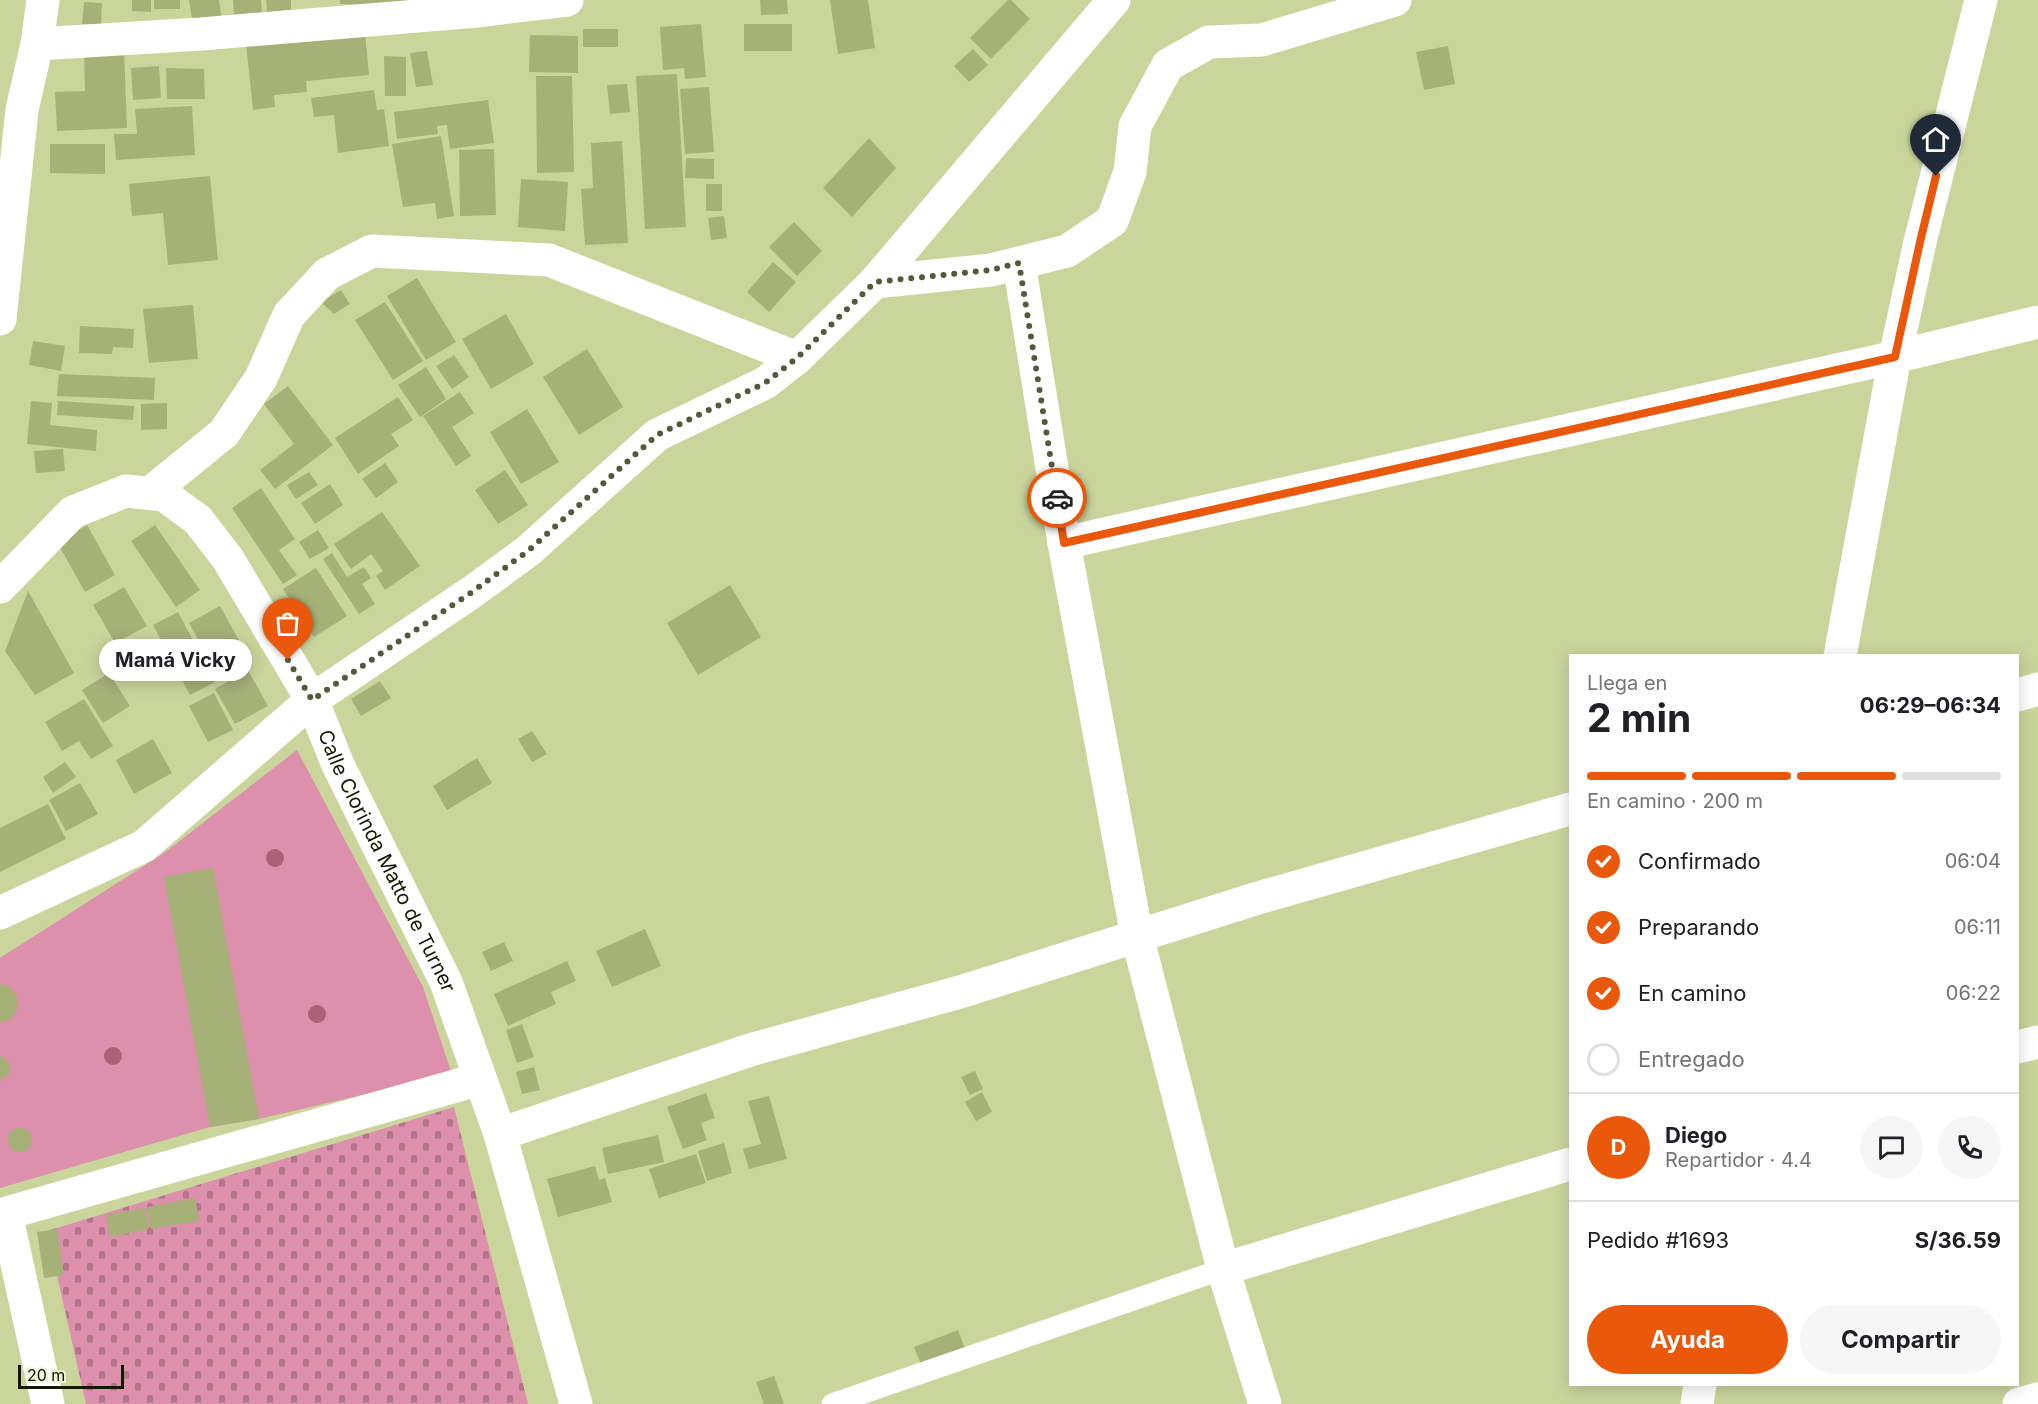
<!DOCTYPE html>
<html lang="es">
<meta charset="utf-8">
<style>
:root{--surface:#fff;--page:#f6f6f6;--text:#202124;--muted:#757577;--line:#e0e0e0;--accent:#ea580c}
body{margin:0;font-family:Inter,sans-serif;background:var(--page);color:var(--text);height:100vh;display:flex;flex-direction:column;font-size:22px;white-space:nowrap}
*{box-sizing:border-box;margin:0}
p{font-size:20px;color:var(--muted)}
.icon{flex:none;width:33px;height:33px;fill:none;stroke:currentColor;stroke-width:2;stroke-linecap:round;stroke-linejoin:round}
.map{position:relative;flex:1;overflow:hidden}
.drawer{position:absolute;left:1569px;top:654px;width:450px;height:732px;display:flex;flex-direction:column;background:var(--surface);border-radius:0px;box-shadow:0 3px 15px #0003}
.drawer>*{flex:none}
.scale{position:absolute;left:18px;bottom:15px;width:106px;box-sizing:border-box;padding-left:6px;border:3px solid #141703;border-top:0;font-size:16px;line-height:21px;white-space:nowrap;color:#141703;-webkit-text-stroke:4px #ecf3d6;paint-order:stroke}
.pin{position:absolute;display:grid;place-items:center;width:51px;height:51px;color:#fff;margin:-62px -26px;border-radius:50% 50% 50% 0;rotate:-45deg;box-shadow:0 0 6px #0007}
.pin .icon{rotate:45deg}
.courier{position:absolute;display:grid;place-items:center;width:60px;height:60px;margin:-30px;border:4px solid #ea580c;border-radius:50%;background:#fff;color:#222;box-shadow:0 2px 8px #0007}
.bubble{position:absolute;height:42px;border-radius:21px;background:var(--surface);box-shadow:0 3px 15px #0003;font-size:20px;font-weight:700;line-height:42px;text-align:center}
.head em{font-style:normal;font-weight:700}
.head div{display:flex;flex-direction:column-reverse}
.head{display:flex;align-items:center;justify-content:space-between;height:102px;padding:0 18px}
h1{font-size:39px;font-weight:700;line-height:45px}
.bar{display:grid;grid-template-columns:repeat(4,1fr);gap:9px 6px;align-content:center;height:72px;padding:0 18px}
.bar i{height:8px;border-radius:4px;background:var(--line)}
.bar .selected{background:var(--accent)}
.bar p{grid-column:span 4}
.line{display:flex;align-items:center;gap:15px;padding:0 18px;border-top:2px solid var(--line)}
.line div{flex:1}
.round{display:grid;place-items:center;flex:none;width:63px;height:63px;border-radius:32px;background:var(--page)}
ol{padding:0 18px;list-style:none}
li{display:flex;align-items:center;gap:18px;height:66px}
li p{margin-inline-start:auto}
li .icon{padding:6px;border-radius:50%;background:var(--accent);color:#fff;stroke-width:4}
li:last-child{color:var(--muted)}
li i{width:33px;height:33px;border:3px solid var(--line);border-radius:50%}
.cta{display:flex;gap:12px;margin-top:auto;padding:12px 18px}
.cta a{flex:1;height:69px;border-radius:36px;background:var(--accent);color:#fff;font-size:24px;font-weight:700;line-height:69px;text-align:center}
.cta a+a{background:var(--page);color:var(--text)}
.map>svg:first-child{display:block}
.cemetery{fill:url(#cemetery-stones)}
.green{fill:#dd90ab}
.building{fill:#a6b178}
.lines{fill:none;stroke-linecap:round;stroke-linejoin:round}
.lane{stroke:#fff;stroke-width:21}
.street{stroke:#fff;stroke-width:33}
.secondary{stroke:#fff;stroke-width:33}
.tree{fill:#ae6074}
.done{stroke:#545a39;stroke-width:6;stroke-dasharray:0 10.8}
.route{stroke:#ea580c;stroke-width:8}
.labels{text-anchor:middle;stroke-width:4.5;stroke-linejoin:round;paint-order:stroke}
.street-label{font-size:20px;fill:#141703;stroke:#ecf3d6}
</style>
<div class="map">
<svg width="2038" height="1404" viewBox="0 0 2038 1404">
<defs>
<pattern id="cemetery-stones" width="16" height="16" patternUnits="userSpaceOnUse" patternTransform="scale(1.5)"><rect width="16" height="16" fill="#dd90ab"/><path d="M2 7V4a2 2 0 0 1 4 0v3zM10 15v-3a2 2 0 0 1 4 0v3z" fill="#b27589"/></pattern>
</defs>
<rect width="100%" height="100%" fill="#cad59c"/>
<polygon class="cemetery" points="454,1107 528,1404 86,1404 47,1231"/>
<polygon class="green" points="297,750 423,987 452,1074 259,1119 210,1127 0,1188 0,958 164,853"/>
<g class="building">
<polygon points="132,0 151,0 151,12 132,11"/>
<rect x="154" y="0" width="26" height="9"/>
<polygon points="189,0 219,0 222,21 193,25"/>
<polygon points="233,0 261,0 262,16 234,17"/>
<polygon points="266,0 291,0 291,10 267,12"/>
<polygon points="340,0 429,0 429,6 340,4"/>
<polygon points="760,0 787,0 788,14 761,15"/>
<polygon points="830,0 868,0 875,48 838,54"/>
<polygon points="1008,0 1011,0 1030,19 991,59 970,38"/>
<polygon points="84,2 102,3 101,25 82,24"/>
<polygon points="364,22 369,75 306,81 307,92 274,95 275,107 253,110 246,44"/>
<polygon points="701,24 706,77 685,79 684,68 663,70 660,27"/>
<rect x="744" y="24" width="48" height="27"/>
<rect x="583" y="29" width="35" height="18"/>
<polygon points="530,35 578,36 578,73 529,72"/>
<polygon points="1448,46 1455,84 1424,90 1416,52"/>
<polygon points="124,49 127,128 57,131 55,92 85,91 84,50"/>
<polygon points="973,49 988,65 969,82 954,66"/>
<polygon points="427,51 433,85 416,87 410,53"/>
<polygon points="384,56 406,57 406,96 385,96"/>
<polygon points="159,66 161,98 133,100 131,68"/>
<polygon points="166,68 204,69 205,99 167,99"/>
<polygon points="677,74 686,227 645,229 636,76"/>
<polygon points="536,76 572,76 574,172 537,173"/>
<polygon points="627,84 630,112 610,114 607,85"/>
<polygon points="709,87 714,152 685,154 680,89"/>
<polygon points="374,90 377,110 384,109 389,146 338,153 334,115 314,117 311,98"/>
<polygon points="488,100 494,143 450,149 447,125 437,126 438,134 397,139 394,112"/>
<polygon points="192,106 195,155 116,160 114,134 137,134 135,109"/>
<polygon points="441,136 454,216 437,219 435,203 403,207 392,144"/>
<polygon points="869,138 896,168 852,217 823,188"/>
<polygon points="622,141 628,243 585,245 581,189 593,188 591,143"/>
<polygon points="50,144 105,144 105,174 50,173"/>
<polygon points="494,149 496,215 460,216 459,150"/>
<polygon points="686,158 714,159 714,179 685,178"/>
<polygon points="210,176 218,260 168,265 163,213 132,216 129,184"/>
<polygon points="521,179 568,182 565,231 518,227"/>
<rect x="706" y="184" width="16" height="27"/>
<polygon points="724,216 727,238 711,240 708,218"/>
<polygon points="794,222 822,251 797,276 769,247"/>
<polygon points="773,262 796,282 769,312 747,292"/>
<polygon points="417,278 456,342 426,360 387,296"/>
<polygon points="341,290 350,304 334,314 321,302"/>
<polygon points="385,302 423,361 393,380 355,320"/>
<polygon points="193,305 198,359 149,363 143,309"/>
<polygon points="506,314 534,364 491,389 462,339"/>
<polygon points="80,326 134,329 133,348 113,347 112,354 79,353"/>
<polygon points="33,341 65,346 61,371 29,365"/>
<polygon points="587,349 623,407 579,435 543,377"/>
<polygon points="454,355 469,377 452,389 436,366"/>
<polygon points="426,367 446,399 420,417 398,385"/>
<polygon points="59,374 155,378 154,400 57,396"/>
<polygon points="288,386 333,445 275,489 260,470 294,444 264,404"/>
<polygon points="460,392 474,413 452,427 471,456 456,466 423,416"/>
<polygon points="398,397 413,420 391,434 399,446 358,474 335,438"/>
<polygon points="31,401 52,403 50,425 97,430 96,451 27,444"/>
<polygon points="58,401 134,406 133,420 57,415"/>
<polygon points="167,403 167,429 141,430 141,404"/>
<polygon points="527,409 559,462 521,484 490,432"/>
<polygon points="63,449 65,471 36,473 34,451"/>
<polygon points="385,463 398,482 376,498 362,479"/>
<polygon points="505,470 528,505 498,524 475,490"/>
<polygon points="309,472 318,485 296,499 287,485"/>
<polygon points="330,484 343,505 315,524 301,503"/>
<polygon points="261,488 295,539 279,550 297,575 283,584 232,508"/>
<polygon points="382,512 420,566 385,590 376,576 383,571 371,554 351,569 334,544"/>
<polygon points="87,525 115,575 85,592 57,542"/>
<polygon points="155,525 200,590 176,607 131,541"/>
<polygon points="318,530 329,548 310,559 299,542"/>
<polygon points="332,553 347,577 364,567 371,578 362,584 375,604 359,614 323,559"/>
<polygon points="316,568 347,616 314,637 283,589"/>
<polygon points="730,585 761,637 698,675 667,623"/>
<polygon points="124,587 147,626 115,643 93,605"/>
<polygon points="28,591 74,673 35,695 5,651"/>
<polygon points="220,606 241,644 210,660 189,623"/>
<polygon points="178,612 215,682 190,695 153,625"/>
<polygon points="248,670 268,706 235,724 215,689"/>
<polygon points="109,673 130,706 103,723 82,690"/>
<polygon points="380,681 391,698 361,716 351,699"/>
<polygon points="214,693 233,730 208,742 189,706"/>
<polygon points="84,699 113,746 91,759 79,741 62,751 45,722"/>
<polygon points="532,731 547,754 532,762 518,739"/>
<polygon points="153,739 172,773 134,794 116,760"/>
<polygon points="477,758 492,783 447,810 433,786"/>
<polygon points="65,762 76,777 53,793 43,777"/>
<polygon points="80,783 98,814 66,831 49,800"/>
<polygon points="48,804 66,839 0,872 0,828"/>
<polygon points="213,868 259,1119 210,1127 164,877"/>
<polygon points="645,929 661,966 612,987 596,951"/>
<polygon points="504,942 513,961 491,971 482,952"/>
<polygon points="567,961 576,981 551,992 556,1004 508,1026 494,994"/>
<polygon points="0,984 9,987 16,994 18,1004 16,1013 8,1021 0,1022"/>
<polygon points="522,1024 534,1057 517,1063 506,1030"/>
<polygon points="0,1056 5,1059 10,1065 9,1074 0,1081"/>
<polygon points="534,1067 540,1090 522,1094 516,1072"/>
<polygon points="975,1071 983,1089 970,1095 961,1077"/>
<polygon points="982,1092 992,1112 976,1121 965,1102"/>
<polygon points="706,1093 715,1118 701,1123 707,1140 683,1149 667,1107"/>
<polygon points="769,1096 787,1159 749,1169 743,1149 761,1144 748,1101"/>
<circle cx="20" cy="1140" r="12"/>
<polygon points="658,1135 664,1162 608,1174 602,1148"/>
<polygon points="724,1143 732,1173 707,1181 698,1151"/>
<polygon points="696,1154 706,1183 659,1198 649,1169"/>
<polygon points="595,1166 599,1180 605,1178 612,1202 558,1217 547,1179"/>
<polygon points="195,1198 199,1221 151,1229 147,1207"/>
<polygon points="145,1208 149,1229 110,1237 106,1215"/>
<polygon points="57,1229 64,1275 44,1278 37,1232"/>
<polygon points="958,1330 967,1354 924,1372 914,1347"/>
<polygon points="774,1376 784,1404 764,1404 756,1382"/>
</g>
<g class="lines">
<polyline class="lane" points="832,1404 1223,1269"/>
<g class="street">
<polyline points="37,44 201,34 477,11 567,0"/>
<polyline points="1019,263 1064,543 1137,936 1223,1269 1570,1164"/>
<polyline points="875,282 991,270 1067,251 1112,221 1130,172 1135,126 1168,65 1209,42 1262,40 1395,0"/>
<polyline points="0,319 22,110 37,44 43,0"/>
<polyline points="150,493 224,433 261,378 289,315 327,274 372,251 549,260 797,358"/>
<polyline points="1064,543 1895,357 2038,322"/>
<polyline points="1840,656 1895,357 1920,242 1981,0"/>
<polyline points="2018,695 2038,689"/>
<polyline points="0,913 144,846 312,700 472,592 528,551 657,435 765,383 797,358 875,282 1114,0"/>
<polyline points="2018,1047 2038,1042"/>
<polyline points="500,1134 750,1050 960,992 1258,898 1570,809"/>
<polyline points="6,1214 48,1404"/>
<polyline points="0,1215 480,1079"/>
<polyline points="1223,1269 1265,1404"/>
<polyline points="1697,1404 1700,1384"/>
<polyline points="2019,1404 2038,1399"/>
</g>
<path class="secondary" id="s1" d="M0,587L73,512L126,491L164,495L198,520L228,559L312,700L338,765L446,982L500,1134L576,1404"/>
</g>
<g class="tree">
<circle cx="275" cy="858" r="9"/>
<circle cx="317" cy="1014" r="9"/>
<circle cx="113" cy="1056" r="9"/>
</g>
<g class="lines">
<polyline class="done" points="288,660 312,700 472,592 528,551 657,435 765,383 797,358 875,282 991,270 1019,263 1057,498"/>
<polyline class="route" points="1057,498 1064,543 1895,357 1920,242 1936,176"/>
</g>
<g class="labels">
<g class="street-label">
<text dy="7" stroke="none"><textPath href="#s1" startOffset="633">Calle Clorinda Matto de Turner</textPath></text>
</g>
</g>
</svg>
<div class="scale">20 m</div>
<div class="pin" style="left:288px;top:660px;background:#ea580c"><svg class="icon" aria-label="bag" viewBox="0 0 24 24"><path d="M5 8h14l-1 12H6zM9 8a3 3 0 0 1 6 0"/></svg></div>
<div class="pin" style="left:1936px;top:176px;background:#1f2937"><svg class="icon" aria-label="home" viewBox="0 0 24 24"><path d="M3 11l9-7 9 7M6 9v11h12V9"/></svg></div>
<div class="courier" style="left:1057px;top:498px"><svg class="icon" aria-label="car" viewBox="0 0 24 24"><path d="M5 17H2v-5l4-1 3-4h7l3 4 3 1v5h-3M9 17h6M6 11h13"/><circle cx="7" cy="17" r="2"/><circle cx="17" cy="17" r="2"/></svg></div>
<div class="bubble" style="left:99px;top:639px;width:153px">Mamá Vicky</div>
<section class="drawer">
<div class="head"><div><h1>2 min</h1><p>Llega en</p></div><em>06:29–06:34</em></div>
<div class="bar"><i class="selected"></i><i class="selected"></i><i class="selected"></i><i></i><p>En camino · 200 m</p></div>
<ol>
<li><svg class="icon" aria-label="check" viewBox="0 0 24 24"><path d="M5 12l5 5 9-10"/></svg>Confirmado<p>06:04</p></li>
<li><svg class="icon" aria-label="check" viewBox="0 0 24 24"><path d="M5 12l5 5 9-10"/></svg>Preparando<p>06:11</p></li>
<li><svg class="icon" aria-label="check" viewBox="0 0 24 24"><path d="M5 12l5 5 9-10"/></svg>En camino<p>06:22</p></li>
<li><i></i>Entregado</li>
</ol>
<div class="line" style="height:108px"><b class="round" style="background:var(--accent);color:#fff">D</b><div><b>Diego</b><p>Repartidor · 4.4</p></div><a class="round"><svg class="icon" aria-label="chat" viewBox="0 0 24 24"><path d="M4 5h16v11H9l-5 4z"/></svg></a><a class="round"><svg class="icon" aria-label="phone" viewBox="0 0 24 24"><path d="M5 4h4l2 5-3 2q2 4 5 5l2-3 5 2v4C11 20 4 13 5 4z"/></svg></a></div>
<div class="line" style="height:78px"><div>Pedido #1693</div><b>S/36.59</b></div>
<div class="cta"><a>Ayuda</a><a>Compartir</a></div>
</section>
</div>
